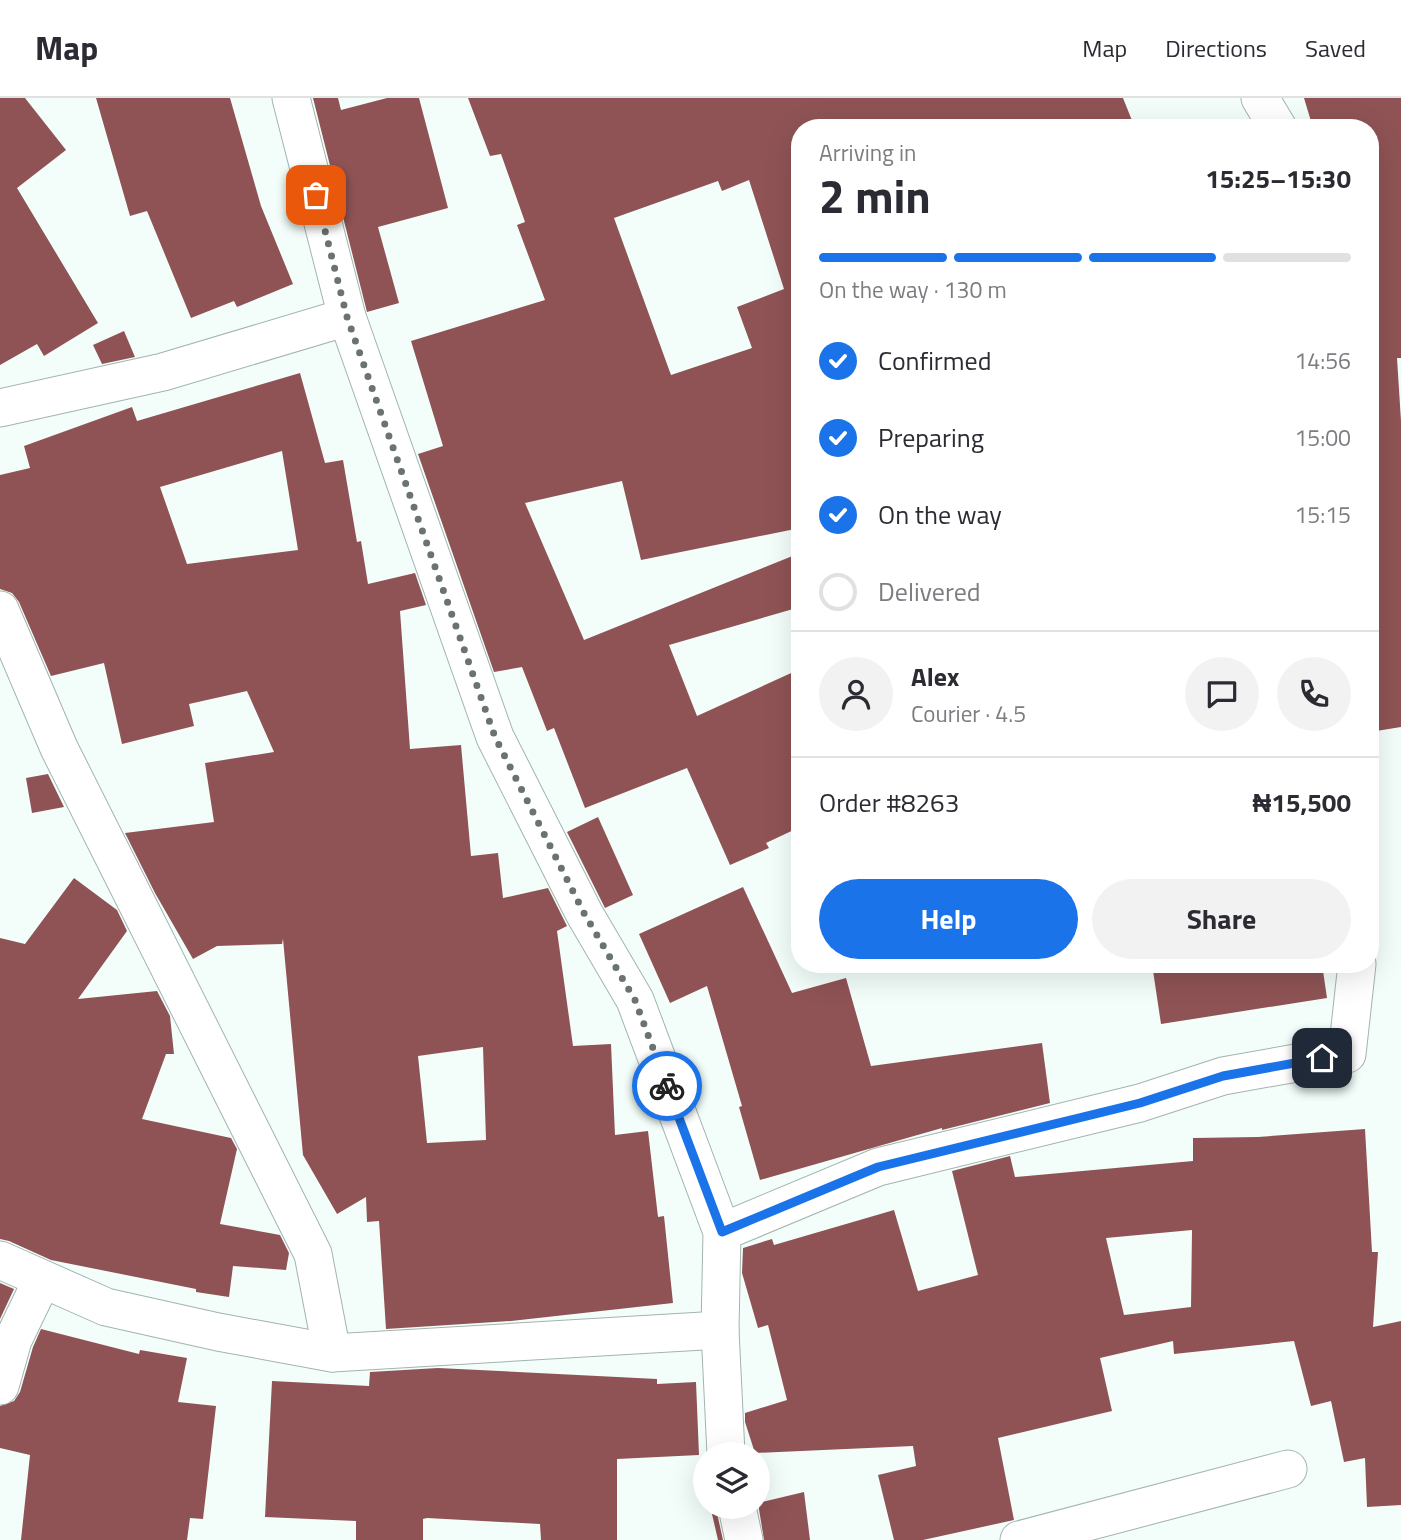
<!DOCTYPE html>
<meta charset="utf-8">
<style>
:root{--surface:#fff;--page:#f2f2f3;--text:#2b2b33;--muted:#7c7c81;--line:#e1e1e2;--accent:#1a73e8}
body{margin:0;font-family:"Titillium Web",sans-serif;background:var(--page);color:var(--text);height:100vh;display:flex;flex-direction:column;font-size:26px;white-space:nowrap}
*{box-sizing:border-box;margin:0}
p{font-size:23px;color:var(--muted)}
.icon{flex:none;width:38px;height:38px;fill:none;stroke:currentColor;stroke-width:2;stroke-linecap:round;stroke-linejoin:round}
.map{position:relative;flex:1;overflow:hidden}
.drawer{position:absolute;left:791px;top:21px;width:588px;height:854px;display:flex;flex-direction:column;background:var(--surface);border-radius:28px;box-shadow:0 7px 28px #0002}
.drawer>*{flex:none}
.buttons{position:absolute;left:693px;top:1344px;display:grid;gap:14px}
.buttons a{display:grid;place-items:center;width:77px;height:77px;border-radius:50%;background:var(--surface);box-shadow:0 7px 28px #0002;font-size:35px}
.pin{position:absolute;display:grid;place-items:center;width:60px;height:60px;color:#fff;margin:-30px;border-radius:14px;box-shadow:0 4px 10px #0006}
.courier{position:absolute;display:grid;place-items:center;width:70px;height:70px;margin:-35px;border:5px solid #1a73e8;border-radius:50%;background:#fff;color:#222;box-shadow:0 2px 9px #0007}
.head em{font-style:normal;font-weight:700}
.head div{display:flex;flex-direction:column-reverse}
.head{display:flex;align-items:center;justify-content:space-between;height:119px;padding:0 28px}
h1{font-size:46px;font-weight:700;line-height:52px}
.bar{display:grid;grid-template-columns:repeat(4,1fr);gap:10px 7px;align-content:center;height:84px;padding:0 28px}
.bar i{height:9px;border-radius:5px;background:var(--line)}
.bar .active{background:var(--accent)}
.bar p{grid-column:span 4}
.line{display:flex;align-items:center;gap:18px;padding:0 28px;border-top:2px solid var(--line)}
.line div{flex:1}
.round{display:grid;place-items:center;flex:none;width:74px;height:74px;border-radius:37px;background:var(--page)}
ol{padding:0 28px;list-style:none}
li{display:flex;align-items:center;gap:21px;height:77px}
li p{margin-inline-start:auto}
li .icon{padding:7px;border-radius:50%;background:var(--accent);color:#fff;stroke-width:4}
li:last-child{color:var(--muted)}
li i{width:38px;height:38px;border:4px solid var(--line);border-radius:50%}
.button{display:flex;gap:14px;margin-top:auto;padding:14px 28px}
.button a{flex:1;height:80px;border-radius:42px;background:var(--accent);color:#fff;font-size:28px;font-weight:700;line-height:80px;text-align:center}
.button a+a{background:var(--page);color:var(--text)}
header{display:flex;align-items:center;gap:42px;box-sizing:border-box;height:98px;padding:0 35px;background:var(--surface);border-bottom:2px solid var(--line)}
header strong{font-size:33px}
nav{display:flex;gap:38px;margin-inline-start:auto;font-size:24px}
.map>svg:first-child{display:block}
.building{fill:#8f5355;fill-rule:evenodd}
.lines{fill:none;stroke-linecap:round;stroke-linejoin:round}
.minor-casing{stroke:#a2b4af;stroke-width:39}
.minor{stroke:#fff;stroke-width:37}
.done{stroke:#6a7371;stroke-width:7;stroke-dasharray:0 12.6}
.route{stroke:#1a73e8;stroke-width:9}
</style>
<header>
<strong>Map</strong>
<nav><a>Map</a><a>Directions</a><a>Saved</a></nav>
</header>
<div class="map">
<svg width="1401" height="1442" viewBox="0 0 1401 1442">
<rect width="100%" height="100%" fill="#f3fefb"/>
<g class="building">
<polygon points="0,0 25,0 66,52 17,90 98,225 44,258 37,246 0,267"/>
<polygon points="96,0 230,0 261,108 293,186 237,209 234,203 191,220 147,113 130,118"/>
<polygon points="313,0 338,0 341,12 387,0 419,0 448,110 378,129 399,205 367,214"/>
<path d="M468,0H1123L1135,30H800V430L641,462L622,383L525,405L584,542L800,455V509L669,547L697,618L800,571V729L766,745L769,750L730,767L687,670L585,710L554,630L547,633L522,569L494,574L418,356L443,348L411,243L545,202L517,127L525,124L501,56L490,58ZM749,82L784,191L737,209L752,250L671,277L614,120L718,83L722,93Z"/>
<polygon points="1304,0 1401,0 1401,260 1397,260 1401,323 1401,629 1370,634 1370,30 1313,30"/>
<polygon points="124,233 135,259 102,266 93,247"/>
<path d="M300,275L325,365L343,362L357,444L361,443L368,486L415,475L426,507L400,513L410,651L461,647L471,758L498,755L503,800L548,790L567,828L557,833L573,948L611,946L615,1037L648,1033L658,1119L664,1118L673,1205L511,1223L386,1231L379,1123L367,1124L366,1099L337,1116L303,1057L283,841L282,846L217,848L193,861L155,795L125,735L214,724L205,665L274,654L247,593L189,606L194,628L122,646L104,565L51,578L19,504L12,495L0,491V377L30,370L24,348L132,309L137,323ZM282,353L298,452L187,466L160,389ZM483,949L486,1042L427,1045L418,958Z"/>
<polygon points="48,676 64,709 32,715 26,680"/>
<polygon points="598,719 633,797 605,810 567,734"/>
<polygon points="74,780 117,812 127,833 78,901 157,893 170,918 174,956 166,956 142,1021 231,1040 237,1051 220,1126 280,1137 289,1155 286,1172 233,1168 229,1199 196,1194 196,1191 51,1162 9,1143 0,1141 0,840 25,846"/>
<polygon points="743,789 792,895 846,880 871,968 1042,945 1050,1005 942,1032 942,1030 760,1082 739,1009 742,1008 707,888 670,905 639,836"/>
<polygon points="1152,866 1322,866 1327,900 1161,926"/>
<path d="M1365,1031L1372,1154H1378L1373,1229L1401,1223V1407L1367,1409L1365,1360L1344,1364L1331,1303L1311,1308L1294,1243L1174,1256L1173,1243L1100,1260L1112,1313L998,1340L1014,1422L923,1442H894L878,1377L916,1368L913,1348L755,1355L745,1324V1315L787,1302L768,1227L758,1230L742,1175L743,1150L772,1141L774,1147L894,1112L918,1193L978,1177L952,1073L1010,1058L1015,1079L1193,1063V1040L1258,1039ZM1192,1132L1191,1209L1124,1217L1106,1140Z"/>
<polygon points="0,1185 14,1191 0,1221"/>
<polygon points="41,1231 139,1256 140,1252 187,1260 178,1304 216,1308 203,1421 190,1420 187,1442 21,1442 30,1357 0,1350 0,1308 14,1303 20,1294 33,1249"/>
<polygon points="438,1270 657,1281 657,1286 696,1284 699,1357 617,1361 617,1442 541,1442 540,1426 427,1420 423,1421 423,1442 356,1442 356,1423 265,1419 272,1283 369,1288 370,1274"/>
<polygon points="804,1394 810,1442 764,1442 758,1405"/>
<polygon points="717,1415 723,1442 718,1442 712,1416"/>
</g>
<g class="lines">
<defs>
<g id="minor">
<polyline points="291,0 347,219 495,639 584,815 635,902 722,1134 720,1232 726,1356"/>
<polyline points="1260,0 1278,30"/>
<polyline points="0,310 163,274 347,219"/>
<polyline points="0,512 59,650 313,1156 332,1255"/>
<polyline points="722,1134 878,1069 1140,1005 1223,978 1347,956 1357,866"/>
<polyline points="0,1162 106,1209 218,1234 332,1255 720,1232"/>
<polyline points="0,1288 13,1242 42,1182"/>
<polyline points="737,1409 744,1442"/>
<polyline points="1019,1442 1288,1371"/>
</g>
</defs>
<use href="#minor" class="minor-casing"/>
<use href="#minor" class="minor"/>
</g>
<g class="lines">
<polyline class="done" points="316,97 347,219 495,639 584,815 635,902 667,988"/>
<polyline class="route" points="667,988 722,1134 878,1069 1140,1005 1223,978 1322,960"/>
</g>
</svg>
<div class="buttons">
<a><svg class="icon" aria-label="layers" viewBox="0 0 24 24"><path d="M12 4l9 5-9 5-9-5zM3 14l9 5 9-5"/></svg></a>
</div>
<div class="pin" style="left:316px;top:97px;background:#ea580c"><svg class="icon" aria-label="bag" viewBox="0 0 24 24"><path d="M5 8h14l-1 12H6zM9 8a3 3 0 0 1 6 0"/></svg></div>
<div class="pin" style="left:1322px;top:960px;background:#1f2937"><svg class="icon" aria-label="home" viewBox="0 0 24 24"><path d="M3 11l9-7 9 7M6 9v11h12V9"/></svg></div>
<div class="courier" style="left:667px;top:988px"><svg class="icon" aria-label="bike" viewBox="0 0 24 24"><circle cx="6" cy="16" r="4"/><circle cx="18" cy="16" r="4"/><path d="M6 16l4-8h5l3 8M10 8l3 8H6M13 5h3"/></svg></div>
<section class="drawer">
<div class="head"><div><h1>2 min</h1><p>Arriving in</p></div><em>15:25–15:30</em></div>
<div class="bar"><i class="active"></i><i class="active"></i><i class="active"></i><i></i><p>On the way · 130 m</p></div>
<ol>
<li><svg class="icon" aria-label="check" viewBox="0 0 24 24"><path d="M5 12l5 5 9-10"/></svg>Confirmed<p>14:56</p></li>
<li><svg class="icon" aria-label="check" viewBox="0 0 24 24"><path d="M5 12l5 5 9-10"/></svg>Preparing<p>15:00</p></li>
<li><svg class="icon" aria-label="check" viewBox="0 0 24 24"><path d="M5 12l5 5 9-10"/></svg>On the way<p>15:15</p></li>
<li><i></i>Delivered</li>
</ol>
<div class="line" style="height:126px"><a class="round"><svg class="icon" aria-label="person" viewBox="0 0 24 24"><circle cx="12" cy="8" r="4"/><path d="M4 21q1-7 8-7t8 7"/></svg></a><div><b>Alex</b><p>Courier · 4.5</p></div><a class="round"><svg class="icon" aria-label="chat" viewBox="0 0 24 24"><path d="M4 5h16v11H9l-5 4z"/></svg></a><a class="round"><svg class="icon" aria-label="phone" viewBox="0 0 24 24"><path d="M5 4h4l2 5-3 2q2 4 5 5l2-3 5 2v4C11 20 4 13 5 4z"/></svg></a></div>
<div class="line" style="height:91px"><div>Order #8263</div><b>₦15,500</b></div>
<div class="button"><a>Help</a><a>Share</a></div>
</section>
</div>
